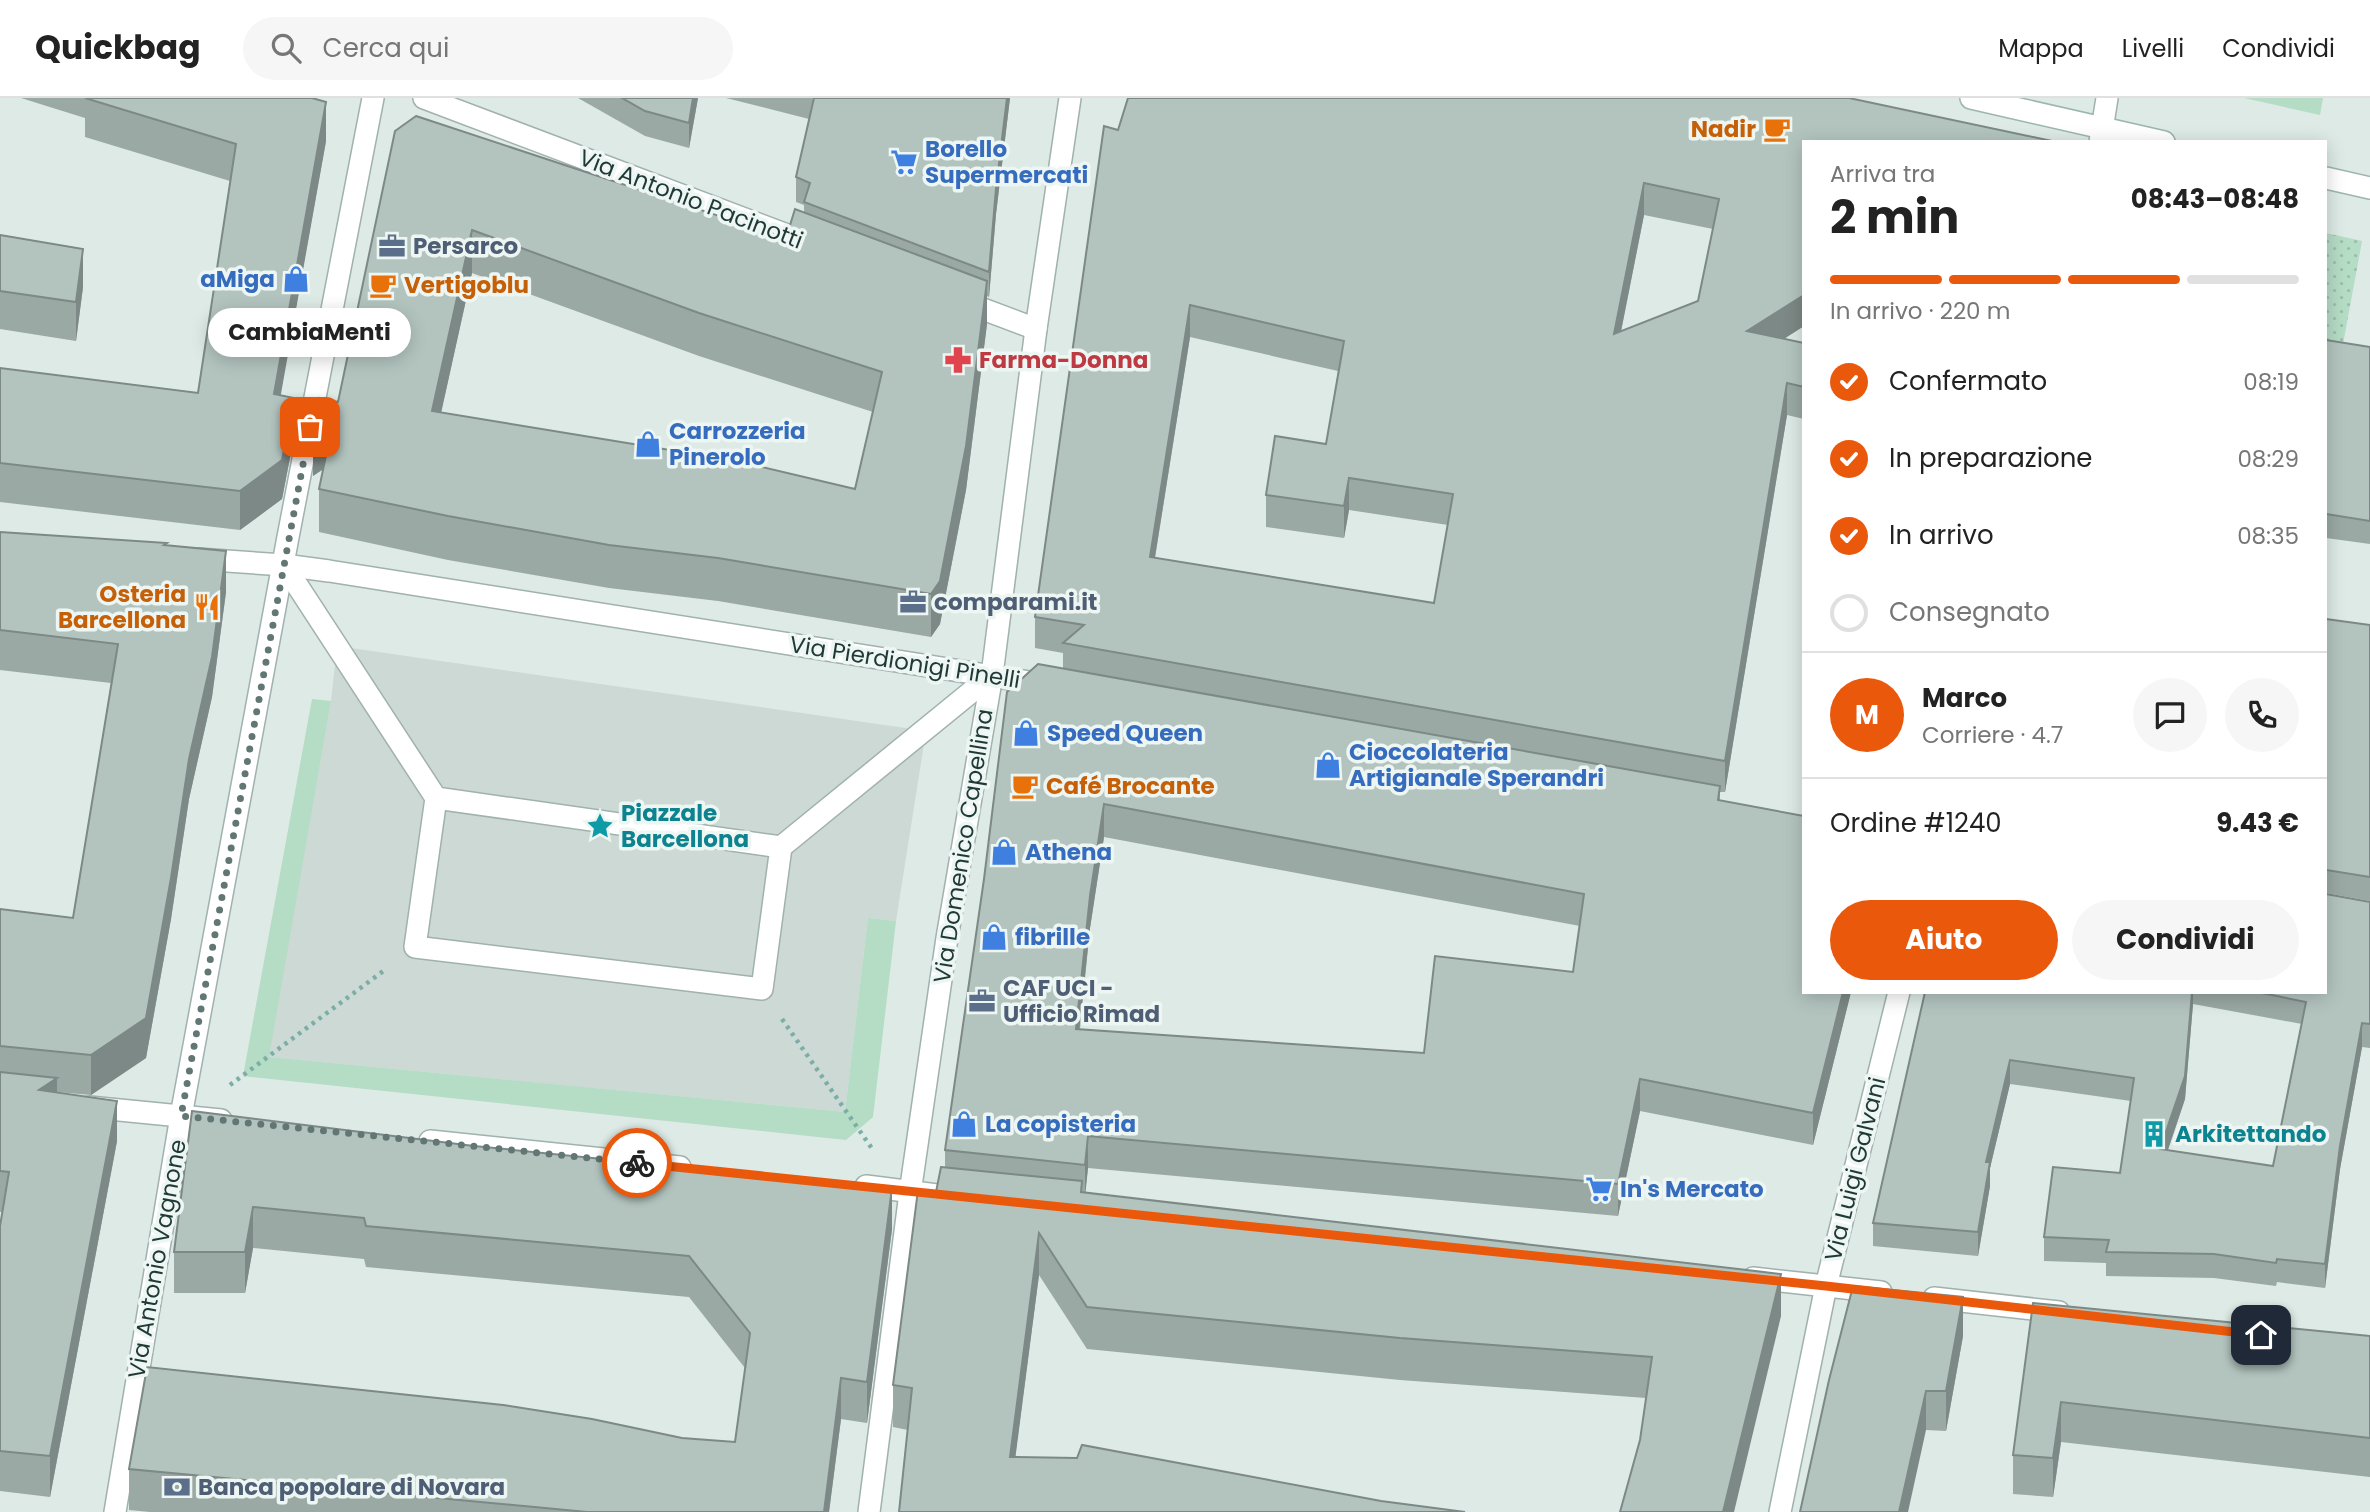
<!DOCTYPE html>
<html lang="it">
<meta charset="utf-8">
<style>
:root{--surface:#fff;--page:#f6f6f6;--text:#222;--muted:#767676;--line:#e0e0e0;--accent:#ea580c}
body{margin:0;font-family:Poppins,sans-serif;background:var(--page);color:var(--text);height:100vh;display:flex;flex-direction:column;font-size:26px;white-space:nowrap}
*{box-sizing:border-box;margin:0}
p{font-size:23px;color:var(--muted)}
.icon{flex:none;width:38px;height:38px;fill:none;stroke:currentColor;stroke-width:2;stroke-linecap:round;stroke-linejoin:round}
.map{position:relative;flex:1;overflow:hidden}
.drawer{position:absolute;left:1802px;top:42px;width:525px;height:854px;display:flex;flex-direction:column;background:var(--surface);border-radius:0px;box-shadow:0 4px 18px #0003}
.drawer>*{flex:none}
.pin{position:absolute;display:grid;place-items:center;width:60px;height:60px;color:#fff;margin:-30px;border-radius:14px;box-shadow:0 4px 10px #0006}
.courier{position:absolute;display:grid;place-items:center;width:70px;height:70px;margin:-35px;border:5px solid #ea580c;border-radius:50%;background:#fff;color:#222;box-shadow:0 2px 9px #0007}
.bubble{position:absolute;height:49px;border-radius:24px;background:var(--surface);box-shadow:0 4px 18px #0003;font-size:23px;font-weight:700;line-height:49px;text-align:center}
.overview em{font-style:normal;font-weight:700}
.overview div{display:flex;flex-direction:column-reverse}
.overview{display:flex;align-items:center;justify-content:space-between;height:119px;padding:0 28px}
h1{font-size:46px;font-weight:700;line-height:52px}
.bar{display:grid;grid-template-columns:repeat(4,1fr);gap:10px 7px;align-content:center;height:84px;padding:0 28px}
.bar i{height:9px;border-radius:5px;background:var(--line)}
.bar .active{background:var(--accent)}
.bar p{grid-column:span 4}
.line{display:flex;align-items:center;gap:18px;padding:0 28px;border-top:2px solid var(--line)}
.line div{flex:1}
.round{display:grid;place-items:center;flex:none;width:74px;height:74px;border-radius:37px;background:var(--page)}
ol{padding:0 28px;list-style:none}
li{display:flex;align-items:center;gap:21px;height:77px}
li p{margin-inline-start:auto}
li .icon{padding:7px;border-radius:50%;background:var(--accent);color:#fff;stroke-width:4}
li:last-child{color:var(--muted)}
li i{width:38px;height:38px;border:4px solid var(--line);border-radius:50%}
.button{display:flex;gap:14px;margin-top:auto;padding:14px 28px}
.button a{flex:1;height:80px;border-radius:42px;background:var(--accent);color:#fff;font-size:28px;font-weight:700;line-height:80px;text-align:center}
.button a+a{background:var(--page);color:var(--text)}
header{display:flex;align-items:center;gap:42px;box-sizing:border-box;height:98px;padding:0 35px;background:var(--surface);border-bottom:2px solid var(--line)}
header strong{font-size:33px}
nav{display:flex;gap:38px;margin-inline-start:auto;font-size:24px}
.search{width:490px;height:63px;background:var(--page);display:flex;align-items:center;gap:18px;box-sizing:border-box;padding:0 24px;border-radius:38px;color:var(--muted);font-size:26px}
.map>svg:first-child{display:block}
.built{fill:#ccd9d5}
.grass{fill:#b5dcc5}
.park{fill:url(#park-dots)}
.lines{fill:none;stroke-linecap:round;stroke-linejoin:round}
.lane-casing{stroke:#a0b1ae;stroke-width:24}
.street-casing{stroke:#a0b1ae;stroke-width:24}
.secondary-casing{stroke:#9db5b0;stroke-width:24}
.path{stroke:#7daea6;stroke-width:4.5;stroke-dasharray:3.5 5;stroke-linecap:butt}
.lane{stroke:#fff;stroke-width:21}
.street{stroke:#fff;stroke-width:21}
.secondary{stroke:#fff;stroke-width:21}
.wall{fill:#9aa9a4;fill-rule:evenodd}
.shaded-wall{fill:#7d8986}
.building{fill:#b3c4bf;stroke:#7d8986;stroke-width:2;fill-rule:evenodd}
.done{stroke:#627774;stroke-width:7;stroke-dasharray:0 12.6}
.route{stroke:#ea580c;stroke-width:9}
.labels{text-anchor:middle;stroke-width:7;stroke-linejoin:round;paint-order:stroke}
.food-label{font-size:23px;font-weight:bold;fill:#c56008;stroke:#eef6f3;text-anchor:end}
.shop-label{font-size:23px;font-weight:bold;fill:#366cbe;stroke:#eef6f3;text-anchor:start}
.street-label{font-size:23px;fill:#1f3936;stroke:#eef6f3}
.service-label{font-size:23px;font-weight:bold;fill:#4e5e75;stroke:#eef6f3;text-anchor:start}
.health-label{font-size:23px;font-weight:bold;fill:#be3a42;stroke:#eef6f3;text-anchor:start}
.culture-label{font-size:23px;font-weight:bold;fill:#0d838f;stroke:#eef6f3;text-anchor:start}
</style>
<header>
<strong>Quickbag</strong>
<div class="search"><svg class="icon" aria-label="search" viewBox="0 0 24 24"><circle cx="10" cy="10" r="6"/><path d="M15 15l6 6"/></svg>Cerca qui</div>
<nav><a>Mappa</a><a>Livelli</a><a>Condividi</a></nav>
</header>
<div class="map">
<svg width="2370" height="1414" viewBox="0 0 2370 1414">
<defs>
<pattern id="park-dots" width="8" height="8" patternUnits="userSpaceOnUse" patternTransform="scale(1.75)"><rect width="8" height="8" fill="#b5dcc5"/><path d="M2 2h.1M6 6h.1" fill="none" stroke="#9bbeaa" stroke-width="1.8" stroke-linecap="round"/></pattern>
</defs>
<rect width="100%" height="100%" fill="#ddeae6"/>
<polygon class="built" points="337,548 926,633 896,823 868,820 845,1014 268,959 331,603"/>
<g class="grass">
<polygon points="2244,0 2323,0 2320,17"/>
<polygon points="312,601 331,603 269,959 845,1014 868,820 896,823 873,1019 846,1042 243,978"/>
</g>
<polygon class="park" points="2326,135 2362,143 2339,268 2326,266"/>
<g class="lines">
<defs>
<g id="lane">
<polyline points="284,467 436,700 415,849 762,891 781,749 436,700"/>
<polyline points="781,749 992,577"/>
</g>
<g id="street">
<polyline points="424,0 811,146"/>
<polyline points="2100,44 2107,0"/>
<polyline points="959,202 1036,231"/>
<polyline points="198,461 284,467 329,473 1048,587"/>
<polyline points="89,1009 221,1022"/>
<polyline points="430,1043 680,1069"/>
<polyline points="866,1088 945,1098"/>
<polyline points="1753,1180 1881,1194"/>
<polyline points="1934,1200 2059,1214"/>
<polyline points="115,1414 181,1018 288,439 373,0"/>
<polyline points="869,1414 910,1095 947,840 992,577 1036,231 1070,0"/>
<polyline points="1780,1414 1826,1188 1899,894"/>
</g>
<g id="secondary">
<polyline points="1971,0 2164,44"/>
<polyline points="2326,80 2370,90"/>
</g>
</defs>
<use href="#lane" class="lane-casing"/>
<use href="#street" class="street-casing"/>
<use href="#secondary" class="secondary-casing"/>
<g class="path">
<polyline points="782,921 873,1052"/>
<polyline points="230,987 386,871"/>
</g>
<use href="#lane" class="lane"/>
<use href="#street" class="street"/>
<use href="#secondary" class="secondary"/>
</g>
<g class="wall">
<polygon points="21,0 312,0 326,43 280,297 294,339 282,401 240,432 0,404 0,270 198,295 230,83 85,39 85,20"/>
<polygon points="578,0 698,0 689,50 645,38"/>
<path d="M726,0H1010L996,116L989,199L987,198V226L966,392L940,526L931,539L718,503L609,490L448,462L319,434V391L324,371L313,378L338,304L395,33L786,140L804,114V107L796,104V79L809,21ZM472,175L699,258L873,314L855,391L441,314Z"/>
<path d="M1118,32L1804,44V228L1784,241L1804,245V321L1787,317L1725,694H1720V703L1851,894L1813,1047L1640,1013L1618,1118L1088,1070L1085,1095L1781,1218L1640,1342L1646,1300L1400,1282L1087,1251L1039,1177L1015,1359L1381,1403L899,1414L908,1332L893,1329V1287L936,1094L945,1069V1052L1063,571V555L1035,550V519ZM1644,117L1713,131L1698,203L1621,234ZM1190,239L1338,273L1326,346L1266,397V429L1344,440L1349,412L1448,427L1434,505L1155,460ZM1104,739L1580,828L1573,874L1424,955L1080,931L1090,830Z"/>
<polygon points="0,137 83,189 76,243 0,231"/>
<polygon points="2326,242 2370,249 2370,446 2326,440"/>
<polygon points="0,434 167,448 226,494 212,599 189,701 171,821 146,960 91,997 57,994 117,1043 50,1399 0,1393 0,1128 3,1114 0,1114 0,811 73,820 111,585 0,572"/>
<polygon points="2326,521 2370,527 2370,803 2326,795"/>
<path d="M2368,804H2370V950L2362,949L2340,1071L2325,1190L2277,1184L2276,1188L2214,1180L2106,1178V1165L2044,1163V1139L2120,1075L2131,1003L2010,986L1990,1070V1088L1978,1158L1873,1148V1125L1925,894H2326ZM2193,906L2302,926L2273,1068L2168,1052L2185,1001Z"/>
<polygon points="192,1013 892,1131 867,1325 841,1321 829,1414 150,1414 129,1412 129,1371 682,1340 735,1344 745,1270 689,1199 366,1169 364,1161 253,1150 245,1195 174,1195 174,1154"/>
<polygon points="2033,1205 2370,1238 2370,1379 2061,1344 2053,1399 2013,1396 2013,1357"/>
<polygon points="1963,1238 1946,1333 1926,1332 1829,1282"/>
</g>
<g class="shaded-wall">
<polygon points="693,0 698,0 689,50 689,25"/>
<polygon points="1007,0 1010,0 996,116 989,199 989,174 996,90"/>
<polygon points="326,4 326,43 274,335 274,296"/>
<polygon points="1644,85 1644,117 1614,268 1614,236"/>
<polygon points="472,132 472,175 432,356 432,313"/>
<polygon points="83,151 83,189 76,243 76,204"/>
<polygon points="987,183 987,226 966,392 940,526 931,539 931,496"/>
<polygon points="1804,197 1804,228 1747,264 1747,233"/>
<polygon points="1190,207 1190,239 1150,490 1150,459"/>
<polygon points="1787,285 1787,317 1725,694 1725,663"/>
<polygon points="294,300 294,339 282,401 240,432 240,393"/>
<polygon points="334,319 334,363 313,378 313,335"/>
<polygon points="1349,380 1349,412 1344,440 1344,408"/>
<polygon points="226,453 226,494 212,599 189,701 171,821 146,960 91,997 91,957 189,661"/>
<polygon points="1104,706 1104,739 1090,830 1076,963 1076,931 1090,798"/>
<polygon points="1843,894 1851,894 1813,1047 1813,1015"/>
<polygon points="2192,894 2193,894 2193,906 2185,1001 2160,1075 2160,1051"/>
<polygon points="2362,925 2362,949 2340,1071 2325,1190 2325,1166 2340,1048"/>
<polygon points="2010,962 2010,986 1990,1070 1990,1088 1978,1158 1978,1134 1986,1064"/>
<polygon points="57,980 57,1020 39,992"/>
<polygon points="1640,981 1640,1013 1618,1118 1618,1086"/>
<polygon points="117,1003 117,1043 50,1399 50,1358"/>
<polygon points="1088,1038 1088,1070 1085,1099 1085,1067"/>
<polygon points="892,1090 892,1131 867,1325 867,1284"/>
<polygon points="253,1109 253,1150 245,1195 245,1154"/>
<polygon points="1039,1135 1039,1177 1010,1401 1010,1359"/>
<polygon points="1781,1176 1781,1218 1734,1414 1723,1414"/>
<polygon points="1963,1199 1963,1238 1946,1333 1946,1293"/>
<polygon points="841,1280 841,1321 829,1414 824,1414"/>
<polygon points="1926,1293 1926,1332 1908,1414 1899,1414"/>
<polygon points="2061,1304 2061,1344 2053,1399 2053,1360"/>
</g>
<g class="building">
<polygon points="85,0 312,0 326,4 274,296 294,300 282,362 240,393 0,365 0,270 198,295 236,46"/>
<polygon points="622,0 693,0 689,25 645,13"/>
<polygon points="814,0 1007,0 996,90 989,174 804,104 810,85 796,79"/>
<path d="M1128,0H1849L2052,43L1804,44V197L1747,233L1804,245V289L1787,285L1725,663L1063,545L1084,527L1035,519L1104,28L1118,32ZM1644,85L1719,101L1698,203L1614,236ZM1190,207L1344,243L1326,346L1275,338L1266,397L1344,408L1349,380L1453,396L1434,505L1150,459Z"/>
<path d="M416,18L786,140L795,111L987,183L966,348L940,483L931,496L718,460L609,447L448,418L319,391L334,319L313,335L320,300L338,304L395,33ZM472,132L699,215L882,274L855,391L737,363L432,313Z"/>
<polygon points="0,137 83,151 76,204 0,193"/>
<polygon points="2326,242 2370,249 2370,423 2326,416"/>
<polygon points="0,434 167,445 164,447 226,453 212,559 189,661 171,780 146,920 91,957 0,948 0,811 73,820 118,546 0,532"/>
<polygon points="2326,521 2370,527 2370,779 2326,772"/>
<path d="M1038,566L1720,688L1718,702L1804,718V894H1843L1813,1015L1640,981L1618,1086L1088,1038L1085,1067L945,1052L984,781L1007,594ZM1104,706L1584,796L1573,874L1435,858L1424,955L1076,931L1090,798Z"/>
<polygon points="2326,796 2370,804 2370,926 2362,925 2340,1048 2325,1166 2277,1161 2276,1165 2214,1156 2106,1154 2109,1142 2044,1139 2053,1069 2120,1075 2134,980 2010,962 1986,1064 1990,1064 1978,1134 1873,1125 1925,894 2192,894 2185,978 2160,1051 2273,1068 2306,904 2257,894 2326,894"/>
<polygon points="0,974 57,980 39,992 117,1003 50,1358 0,1353 0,1128 9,1074 0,1073"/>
<polygon points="192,1013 474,1048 892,1090 867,1284 841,1280 824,1414 587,1414 129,1371 147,1269 503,1307 592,1321 682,1340 735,1344 750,1235 689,1158 366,1128 364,1120 253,1109 245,1154 174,1154"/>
<polygon points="941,1069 1082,1083 1081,1094 1781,1176 1723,1414 1620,1414 1640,1342 1652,1259 1400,1240 1087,1209 1039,1135 1010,1359 1077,1360 1082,1347 1381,1403 1465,1414 899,1414 912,1290 893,1287 918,1092 936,1094"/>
<polygon points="1853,1188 1963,1199 1946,1293 1926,1293 1899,1414 1800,1414 1829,1282"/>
<polygon points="2033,1205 2370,1238 2370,1340 2061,1304 2053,1360 2013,1357"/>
</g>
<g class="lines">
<polyline class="done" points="310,329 181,1018 637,1065"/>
<polyline class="route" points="637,1065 1826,1188 2261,1237"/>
</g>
<defs>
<symbol id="cafe-bare" viewBox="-9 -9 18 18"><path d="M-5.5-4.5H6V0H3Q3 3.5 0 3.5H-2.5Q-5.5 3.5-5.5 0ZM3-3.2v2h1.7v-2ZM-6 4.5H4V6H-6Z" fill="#e8710a" stroke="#eef6f3" stroke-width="2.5" paint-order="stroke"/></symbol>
<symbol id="supermarket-bare" viewBox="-9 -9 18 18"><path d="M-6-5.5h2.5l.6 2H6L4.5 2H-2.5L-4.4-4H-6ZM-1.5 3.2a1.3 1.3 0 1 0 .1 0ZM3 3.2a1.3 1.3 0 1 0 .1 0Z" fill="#3f7fe0" stroke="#eef6f3" stroke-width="2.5" paint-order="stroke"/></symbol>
<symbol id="office-bare" viewBox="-9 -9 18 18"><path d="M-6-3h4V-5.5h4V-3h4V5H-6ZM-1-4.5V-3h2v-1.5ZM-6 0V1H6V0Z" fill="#5c6f8a" stroke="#eef6f3" stroke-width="2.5" paint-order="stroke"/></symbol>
<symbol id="shop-bare" viewBox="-9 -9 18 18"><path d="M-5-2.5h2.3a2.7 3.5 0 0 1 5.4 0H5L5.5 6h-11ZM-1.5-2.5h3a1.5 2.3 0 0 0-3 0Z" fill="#3f7fe0" stroke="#eef6f3" stroke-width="2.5" paint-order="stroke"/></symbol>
<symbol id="pharmacy-bare" viewBox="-9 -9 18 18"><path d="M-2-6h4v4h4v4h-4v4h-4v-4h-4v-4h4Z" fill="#e0444e" stroke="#eef6f3" stroke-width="2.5" paint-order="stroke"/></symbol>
<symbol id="restaurant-bare" viewBox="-9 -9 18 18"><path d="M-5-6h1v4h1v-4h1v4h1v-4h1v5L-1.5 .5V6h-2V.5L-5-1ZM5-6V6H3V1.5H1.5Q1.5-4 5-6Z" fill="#e8710a" stroke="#eef6f3" stroke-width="2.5" paint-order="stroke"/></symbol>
<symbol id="sight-bare" viewBox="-9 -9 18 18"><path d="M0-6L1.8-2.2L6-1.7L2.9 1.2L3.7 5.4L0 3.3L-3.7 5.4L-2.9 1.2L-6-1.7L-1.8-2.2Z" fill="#0f9aa8" stroke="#eef6f3" stroke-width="2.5" paint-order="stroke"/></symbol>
<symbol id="building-bare" viewBox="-9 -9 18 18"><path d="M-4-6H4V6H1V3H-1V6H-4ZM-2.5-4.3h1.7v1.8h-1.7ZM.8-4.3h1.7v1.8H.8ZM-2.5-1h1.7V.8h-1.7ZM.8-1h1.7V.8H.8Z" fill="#0f9aa8" stroke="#eef6f3" stroke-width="2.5" paint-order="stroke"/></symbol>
<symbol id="bank-bare" viewBox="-9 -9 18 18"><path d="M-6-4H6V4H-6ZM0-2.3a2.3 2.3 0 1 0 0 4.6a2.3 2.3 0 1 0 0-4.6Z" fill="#5c6f8a" stroke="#eef6f3" stroke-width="2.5" paint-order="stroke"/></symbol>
</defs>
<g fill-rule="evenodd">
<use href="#cafe-bare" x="1758" y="12" width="38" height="38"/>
<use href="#supermarket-bare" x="885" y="45" width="38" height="38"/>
<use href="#office-bare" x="373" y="129" width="38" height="38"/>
<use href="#shop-bare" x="277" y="162" width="38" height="38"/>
<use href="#cafe-bare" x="364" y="168" width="38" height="38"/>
<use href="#pharmacy-bare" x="939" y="243" width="38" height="38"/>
<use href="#shop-bare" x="629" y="327" width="38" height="38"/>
<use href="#office-bare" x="894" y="485" width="38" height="38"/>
<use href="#restaurant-bare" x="188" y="490" width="38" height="38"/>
<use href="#shop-bare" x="1007" y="616" width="38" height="38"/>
<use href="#shop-bare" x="1309" y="648" width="38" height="38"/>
<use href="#cafe-bare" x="1006" y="669" width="38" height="38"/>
<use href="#sight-bare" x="581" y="709" width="38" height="38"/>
<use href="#shop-bare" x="985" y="735" width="38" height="38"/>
<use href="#shop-bare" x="975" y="820" width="38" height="38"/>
<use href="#office-bare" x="963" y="884" width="38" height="38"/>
<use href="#shop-bare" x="945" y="1007" width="38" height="38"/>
<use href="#building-bare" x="2135" y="1017" width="38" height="38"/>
<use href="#supermarket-bare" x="1580" y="1072" width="38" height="38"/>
<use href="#bank-bare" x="158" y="1370" width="38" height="38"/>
</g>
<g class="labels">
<g class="food-label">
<text x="1756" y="39">Nadir</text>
<text x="404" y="195" text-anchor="start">Vertigoblu</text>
<text x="186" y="504">Osteria<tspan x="186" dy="26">Barcellona</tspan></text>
<text x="1046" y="696" text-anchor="start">Café Brocante</text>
</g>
<g class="shop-label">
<text x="925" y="59">Borello<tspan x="925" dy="26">Supermercati</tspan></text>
<text x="275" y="189" text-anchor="end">aMiga</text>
<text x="669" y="341">Carrozzeria<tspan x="669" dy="26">Pinerolo</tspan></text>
<text x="1047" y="643">Speed Queen</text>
<text x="1349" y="662">Cioccolateria<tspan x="1349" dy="26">Artigianale Sperandri</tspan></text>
<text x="1025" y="762">Athena</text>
<text x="1015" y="847">fibrille</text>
<text x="985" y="1034">La copisteria</text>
<text x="1620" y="1099">In's Mercato</text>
</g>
<g class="street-label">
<text transform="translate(691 101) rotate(21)" y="8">Via Antonio Pacinotti</text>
<text transform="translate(905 564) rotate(9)" y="8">Via Pierdionigi Pinelli</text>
<text transform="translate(963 748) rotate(-81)" y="8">Via Domenico Capellina</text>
<text transform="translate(1855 1071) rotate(-76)" y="8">Via Luigi Galvani</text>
<text transform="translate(157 1161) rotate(-80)" y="8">Via Antonio Vagnone</text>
</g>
<g class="service-label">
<text x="413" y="156">Persarco</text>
<text x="934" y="512">comparami.it</text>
<text x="1003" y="898">CAF UCI -<tspan x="1003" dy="26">Ufficio Rimad</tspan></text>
<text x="198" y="1397">Banca popolare di Novara</text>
</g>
<g class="health-label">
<text x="979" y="270">Farma-Donna</text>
</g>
<g class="culture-label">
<text x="621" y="723">Piazzale<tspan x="621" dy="26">Barcellona</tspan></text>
<text x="2175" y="1044">Arkitettando</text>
</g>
</g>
</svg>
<div class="pin" style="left:310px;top:329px;background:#ea580c"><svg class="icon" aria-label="bag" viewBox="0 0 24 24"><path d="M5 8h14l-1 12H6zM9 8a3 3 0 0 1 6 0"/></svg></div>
<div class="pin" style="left:2261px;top:1237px;background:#1f2937"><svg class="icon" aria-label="home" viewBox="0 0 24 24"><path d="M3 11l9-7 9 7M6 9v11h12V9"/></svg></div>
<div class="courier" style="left:637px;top:1065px"><svg class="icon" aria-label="bike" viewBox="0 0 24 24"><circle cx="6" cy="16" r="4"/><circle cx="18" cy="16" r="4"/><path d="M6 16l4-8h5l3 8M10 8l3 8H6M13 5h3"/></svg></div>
<div class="bubble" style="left:208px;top:210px;width:203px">CambiaMenti</div>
<section class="drawer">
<div class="overview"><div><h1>2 min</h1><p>Arriva tra</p></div><em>08:43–08:48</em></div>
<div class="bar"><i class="active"></i><i class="active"></i><i class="active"></i><i></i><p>In arrivo · 220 m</p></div>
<ol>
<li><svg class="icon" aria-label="check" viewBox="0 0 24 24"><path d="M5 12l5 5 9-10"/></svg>Confermato<p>08:19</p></li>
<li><svg class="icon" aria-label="check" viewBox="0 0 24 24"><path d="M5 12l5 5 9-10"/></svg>In preparazione<p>08:29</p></li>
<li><svg class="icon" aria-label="check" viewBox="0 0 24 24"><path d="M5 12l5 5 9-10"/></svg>In arrivo<p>08:35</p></li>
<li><i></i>Consegnato</li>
</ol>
<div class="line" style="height:126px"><b class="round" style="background:var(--accent);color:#fff">M</b><div><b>Marco</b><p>Corriere · 4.7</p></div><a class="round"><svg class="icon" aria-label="chat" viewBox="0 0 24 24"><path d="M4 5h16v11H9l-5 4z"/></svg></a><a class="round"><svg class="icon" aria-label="phone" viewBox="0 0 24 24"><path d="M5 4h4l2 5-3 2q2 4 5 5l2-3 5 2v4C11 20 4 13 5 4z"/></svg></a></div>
<div class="line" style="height:91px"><div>Ordine #1240</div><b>9.43 €</b></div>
<div class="button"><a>Aiuto</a><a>Condividi</a></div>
</section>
</div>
